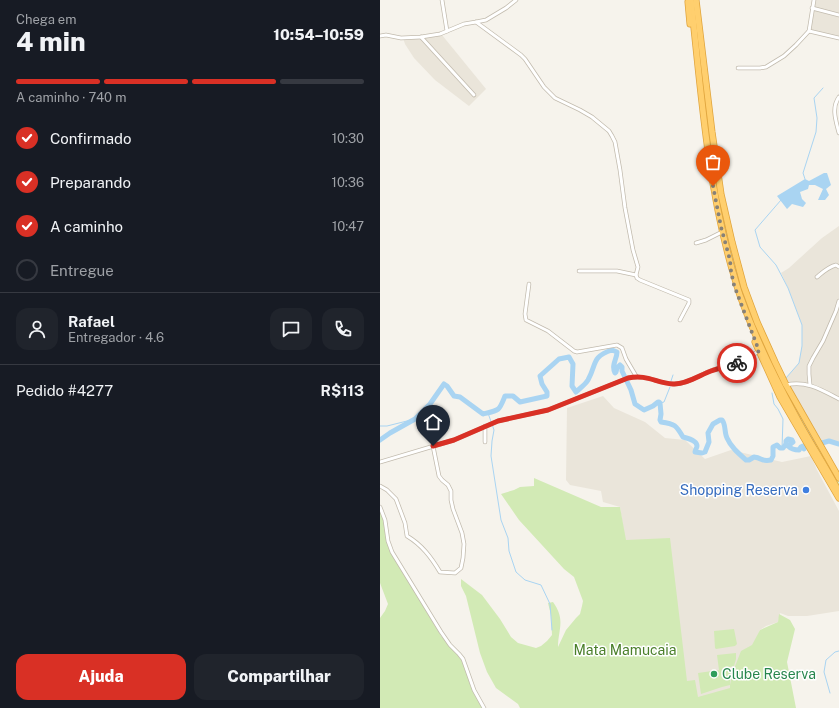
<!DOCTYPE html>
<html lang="pt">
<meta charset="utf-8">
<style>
:root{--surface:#171b24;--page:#20242c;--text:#f1f3f6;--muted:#9ea1a6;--line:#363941;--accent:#d93025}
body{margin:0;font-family:"Public Sans",sans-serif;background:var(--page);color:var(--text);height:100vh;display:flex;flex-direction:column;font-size:15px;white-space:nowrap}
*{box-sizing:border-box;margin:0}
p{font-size:13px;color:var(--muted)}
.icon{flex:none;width:22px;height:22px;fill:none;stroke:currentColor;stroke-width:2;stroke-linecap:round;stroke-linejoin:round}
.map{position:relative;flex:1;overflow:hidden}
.panel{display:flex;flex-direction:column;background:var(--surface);width:380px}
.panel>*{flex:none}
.pin{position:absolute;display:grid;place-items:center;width:34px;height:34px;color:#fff;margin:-41px -17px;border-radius:50% 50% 50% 0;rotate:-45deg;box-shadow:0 0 4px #0007}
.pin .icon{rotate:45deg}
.courier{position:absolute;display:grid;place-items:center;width:40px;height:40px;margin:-20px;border:3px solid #d93025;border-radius:50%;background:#fff;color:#222;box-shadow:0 1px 5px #0007}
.overview em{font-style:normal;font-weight:800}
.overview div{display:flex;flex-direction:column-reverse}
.overview{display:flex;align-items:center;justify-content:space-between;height:68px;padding:0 16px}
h1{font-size:26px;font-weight:800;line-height:30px}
.bar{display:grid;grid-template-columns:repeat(4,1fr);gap:6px 4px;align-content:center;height:48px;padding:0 16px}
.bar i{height:5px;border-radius:3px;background:var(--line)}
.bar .on{background:var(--accent)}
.bar p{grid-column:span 4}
.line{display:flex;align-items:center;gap:10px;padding:0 16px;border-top:1px solid var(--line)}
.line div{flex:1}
.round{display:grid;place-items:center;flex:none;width:42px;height:42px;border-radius:12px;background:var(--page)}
ol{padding:0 16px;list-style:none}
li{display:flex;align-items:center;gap:12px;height:44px}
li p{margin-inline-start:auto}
li .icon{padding:4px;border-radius:50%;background:var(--accent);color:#fff;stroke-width:4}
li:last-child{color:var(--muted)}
li i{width:22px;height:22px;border:2px solid var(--line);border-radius:50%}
.primary-button{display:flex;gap:8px;margin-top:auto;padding:8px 16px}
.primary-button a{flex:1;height:46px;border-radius:12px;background:var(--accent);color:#fff;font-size:16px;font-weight:800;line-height:46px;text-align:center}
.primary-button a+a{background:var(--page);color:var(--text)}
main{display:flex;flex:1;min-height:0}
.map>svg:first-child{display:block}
.residential{fill:#eae5da}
.green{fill:#d2eab5}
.water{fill:#a9d4f2}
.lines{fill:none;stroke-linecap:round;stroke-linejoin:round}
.stream{stroke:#a9d4f2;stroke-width:1}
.river{stroke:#a9d4f2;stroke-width:5}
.street-casing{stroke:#c2bbae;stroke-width:4.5}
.highway-casing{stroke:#e0a43c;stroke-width:7}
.street{stroke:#fff;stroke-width:3}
.highway{stroke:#ffcf6e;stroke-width:5.5}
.done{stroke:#878178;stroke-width:4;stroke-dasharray:0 7.2}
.route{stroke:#d93025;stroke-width:5}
.shop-dot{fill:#3f7fe0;stroke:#fff;stroke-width:1.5}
.leisure-dot{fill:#2e9e5b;stroke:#fff;stroke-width:1.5}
.labels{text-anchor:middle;stroke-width:3;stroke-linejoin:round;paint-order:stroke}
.shop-label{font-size:14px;fill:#366cbe;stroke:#fff;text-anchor:end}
.park-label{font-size:14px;fill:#4a7f2a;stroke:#fff}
.leisure-label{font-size:14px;fill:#27864d;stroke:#fff;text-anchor:start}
</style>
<main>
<section class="panel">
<div class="overview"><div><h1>4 min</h1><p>Chega em</p></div><em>10:54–10:59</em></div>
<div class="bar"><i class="on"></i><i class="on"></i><i class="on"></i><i></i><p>A caminho · 740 m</p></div>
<ol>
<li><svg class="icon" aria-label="check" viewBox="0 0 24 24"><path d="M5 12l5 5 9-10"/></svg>Confirmado<p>10:30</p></li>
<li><svg class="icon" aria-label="check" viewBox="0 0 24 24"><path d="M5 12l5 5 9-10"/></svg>Preparando<p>10:36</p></li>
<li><svg class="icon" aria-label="check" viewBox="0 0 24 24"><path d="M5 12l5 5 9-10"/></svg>A caminho<p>10:47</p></li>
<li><i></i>Entregue</li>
</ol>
<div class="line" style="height:72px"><a class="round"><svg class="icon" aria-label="person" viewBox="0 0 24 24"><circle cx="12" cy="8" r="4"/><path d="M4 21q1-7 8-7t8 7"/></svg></a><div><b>Rafael</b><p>Entregador · 4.6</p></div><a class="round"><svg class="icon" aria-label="chat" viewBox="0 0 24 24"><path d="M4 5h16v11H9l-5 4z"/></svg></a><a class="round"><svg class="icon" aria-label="phone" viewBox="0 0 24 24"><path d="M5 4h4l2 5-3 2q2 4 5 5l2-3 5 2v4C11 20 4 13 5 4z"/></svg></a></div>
<div class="line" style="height:52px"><div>Pedido #4277</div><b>R$113</b></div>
<div class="primary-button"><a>Ajuda</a><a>Compartilhar</a></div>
</section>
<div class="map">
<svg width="459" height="708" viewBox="0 0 459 708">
<rect width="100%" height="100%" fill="#f6f3ec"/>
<g class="residential">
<polygon points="436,0 459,0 459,14 434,7"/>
<polygon points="433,11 436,11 459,17 459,37 430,29"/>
<polygon points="62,35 106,89 89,106 55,80 34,58 25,44 23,38"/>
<polygon points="459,226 459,444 449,441 442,443 406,378 419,363 422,346 422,325 408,288 401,273 409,268 442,238"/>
<polygon points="223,396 234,408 265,422 285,438 305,440 325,459 351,450 402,462 431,456 437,470 459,511 459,611 427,616 408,616 400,613 398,622 386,626 380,630 353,689 318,699 307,681 245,540 240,507 223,502 221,491 190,485 186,480 187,408"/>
</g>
<g class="green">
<polygon points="316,0 348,234 401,380 459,483 459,489 426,431 387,358 362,295 357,277 339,208 329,143 316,30"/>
<path d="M154,478L221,507H240L246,540L290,538L307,681L315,680L318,697L350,688V685L342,687L321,694L318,673L339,670L337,655L356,653V659L354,666L350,667V685L352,674L361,651L372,645L380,630L398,622L399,614L410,620L415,629L407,662L416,708H140L138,704L116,688L107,672L100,653L86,596L81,586V579L102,595L120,619L131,637L138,643L156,648L161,646L167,641L172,635L171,615L168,603L173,602C186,620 178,629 178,647L186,630L196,618L200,614L202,606L203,601L194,577L184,569L139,520L121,494L134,490L140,487L154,486Z"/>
<polygon points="0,509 4,519 6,533 14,553 54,624 61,636 80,657 84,665 91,687 103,708 0,708 0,618 5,611 8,604 0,583"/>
<polygon points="354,629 357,644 355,646 336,649 335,648 334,631"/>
</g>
<polygon class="water" points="444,173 447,173 451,185 446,189 449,195 445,200 438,200 443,189 435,185 429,185 428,189 420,192 422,199 426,203 423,207 412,204 407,209 397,196 425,179 429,181"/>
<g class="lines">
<g class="stream">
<polyline points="331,142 336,183"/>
<polyline points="425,179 423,173 436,132 437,118 434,98 443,88"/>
<polyline points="401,200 375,230 380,247 396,265 408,288 422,325 422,346 419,363 406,378"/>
<path d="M344,223C352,261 364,298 378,334"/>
<polyline points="382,343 398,376"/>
<polyline points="291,381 293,375"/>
<polyline points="401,382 436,445"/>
<polyline points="392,393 394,404 398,409 403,419 402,448"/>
<polyline points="280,403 284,402 290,387"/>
<polyline points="108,413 114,430 112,441 111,456 121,520 128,538 129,551 136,572 145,580 161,585 170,604 172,630"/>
<polyline points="0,426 7,426 35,419"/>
<polyline points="450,693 444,672 446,660 455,652 459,651"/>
</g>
<g class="river">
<path d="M0,440L10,433L35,419L50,404L64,384L67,386L74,396L80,397L103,414C120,410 119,411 125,396H133L140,402L167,396V392L162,384L160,376L179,359L189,357L193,364L192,386L196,392C200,388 205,385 208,380C217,364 211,357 232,350L237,352C237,359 231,365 235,373L236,372L237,368L240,365L242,367V371L251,390L255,404L264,410L273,406L278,402H279L280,403L281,414L280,420L281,422C295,424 296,425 303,437C307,438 317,440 317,446C317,448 315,450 315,452L322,453L325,452L329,442L328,433L333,424L340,420H342C346,424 344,432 347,438C351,447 358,453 366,460H369L374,457C383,458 381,462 391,460L393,456V447L397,445L400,448H403L406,444V441L408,439L412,440L413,442L408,446C411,449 415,450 419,450L421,447L423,446L424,449"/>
<polyline points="442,443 449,441 459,444"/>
</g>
<defs>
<g id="street">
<polyline points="62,0 67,31"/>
<polyline points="432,8 459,15"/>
<polyline points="96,22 141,55 145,59 164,87 175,98 200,110 212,117 229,131 232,136 235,142 240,170 245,208 253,250 258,267 256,275 257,278 260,280 309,300 309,303 300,320"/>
<polyline points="429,31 459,38"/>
<polyline points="0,36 6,35 21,38 41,37 60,34 84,24 96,22 106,20 126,8 136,0"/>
<polyline points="41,37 94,95"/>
<polyline points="358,68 380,68 386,67 404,56 416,45 429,31 434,0"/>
<path d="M459,97C451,108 456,121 459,133"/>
<polyline points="316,243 326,240 342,232"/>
<polyline points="199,271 237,271 256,275"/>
<path d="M437,277C443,272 448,267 456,265L459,267"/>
<polyline points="149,284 145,314 146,320 168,331 194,351 197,352 237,345 242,348 246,359 256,376"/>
<path d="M406,385C426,380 442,390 459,399"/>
<polyline points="430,385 429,374 429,366 433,358 443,341 456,311 459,301"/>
<polyline points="105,442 105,426"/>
<path d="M0,462L74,440L118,421L168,410L248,378C267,374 276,383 293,384C305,385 320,375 330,371C347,365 364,362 379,351"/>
<path d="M0,486L7,490L16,499L25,523L27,536C42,545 51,557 60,572L75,573L81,568L83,558L84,544L82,533L73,509L71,500V491L68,485L62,480L59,476L53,446"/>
<polyline points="0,507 5,520 8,541 12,552 61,632 70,645 79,654 83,659 94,690 104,708"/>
</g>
<g id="highway">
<path d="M311,0C321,90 327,181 352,269C355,278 357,288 361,298C375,337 394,376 414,413C428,440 445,465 459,492"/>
<polyline points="316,0 332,132 341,194 352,242 364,287 377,322 395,362 406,385 459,478"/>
<polyline points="308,2 310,24"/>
<polyline points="375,342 400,397 459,498"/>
</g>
</defs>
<use href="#street" class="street-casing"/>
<use href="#highway" class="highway-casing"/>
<use href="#street" class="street"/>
<use href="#highway" class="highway"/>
</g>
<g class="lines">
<polyline class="done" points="333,186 341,227 350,260 351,271 354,285 379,351 369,358 357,363"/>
<path class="route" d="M53,446L74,440L118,421L168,410L248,378C267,374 276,383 293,384C305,385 320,375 331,371C339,368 348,366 357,363"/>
</g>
<circle class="shop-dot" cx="426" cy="490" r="4"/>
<circle class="leisure-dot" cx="334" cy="674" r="4"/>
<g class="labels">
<g class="shop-label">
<text x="418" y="495">Shopping Reserva</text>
</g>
<g class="park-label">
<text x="245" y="655">Mata Mamucaia</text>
</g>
<g class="leisure-label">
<text x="342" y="679">Clube Reserva</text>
</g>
</g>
</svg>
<div class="pin" style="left:333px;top:186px;background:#ea580c"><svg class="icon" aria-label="bag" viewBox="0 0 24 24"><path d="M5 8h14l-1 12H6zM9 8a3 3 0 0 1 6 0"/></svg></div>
<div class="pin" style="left:53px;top:446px;background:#1f2937"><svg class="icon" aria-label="home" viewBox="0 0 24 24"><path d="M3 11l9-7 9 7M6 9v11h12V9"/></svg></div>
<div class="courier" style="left:357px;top:363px"><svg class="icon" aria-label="bike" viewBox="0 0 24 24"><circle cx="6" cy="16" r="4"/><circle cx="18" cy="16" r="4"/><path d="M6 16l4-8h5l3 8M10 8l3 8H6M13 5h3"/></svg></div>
</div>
</main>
